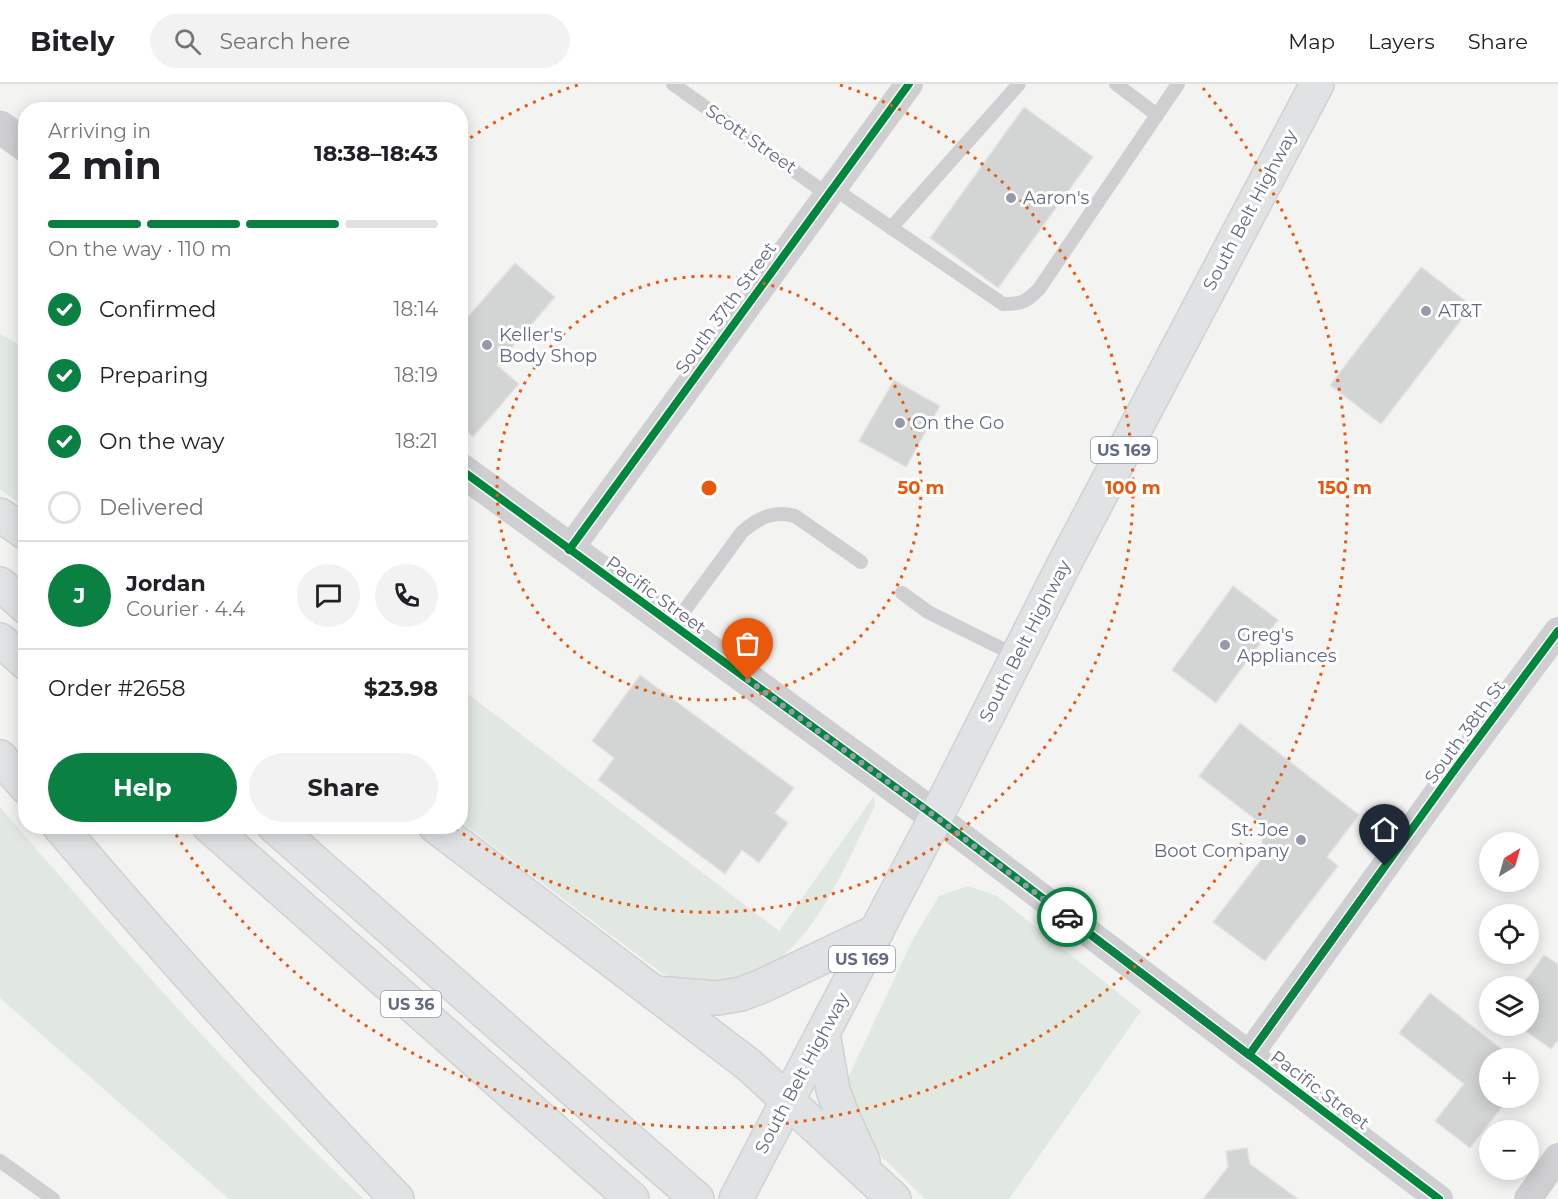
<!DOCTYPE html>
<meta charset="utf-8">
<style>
:root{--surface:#fff;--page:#f2f2f2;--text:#202124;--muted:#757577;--line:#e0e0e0;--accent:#0b8043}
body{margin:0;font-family:Montserrat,sans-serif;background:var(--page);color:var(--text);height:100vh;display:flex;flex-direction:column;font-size:22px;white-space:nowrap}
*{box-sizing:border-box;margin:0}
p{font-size:20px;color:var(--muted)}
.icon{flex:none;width:33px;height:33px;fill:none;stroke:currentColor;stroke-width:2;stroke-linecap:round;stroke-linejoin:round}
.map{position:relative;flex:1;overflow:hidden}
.panel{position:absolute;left:18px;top:18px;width:450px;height:732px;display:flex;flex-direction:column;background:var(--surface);border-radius:24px;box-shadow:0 3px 15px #0003}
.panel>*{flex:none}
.needle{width:39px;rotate:37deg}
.buttons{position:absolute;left:1479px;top:748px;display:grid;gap:12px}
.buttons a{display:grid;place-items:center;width:60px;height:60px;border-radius:50%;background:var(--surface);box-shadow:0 3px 15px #0003;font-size:30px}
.pin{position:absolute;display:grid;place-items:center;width:51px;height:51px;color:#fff;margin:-62px -26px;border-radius:50% 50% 50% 0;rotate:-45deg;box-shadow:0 0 6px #0007}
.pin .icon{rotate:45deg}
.courier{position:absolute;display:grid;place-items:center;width:60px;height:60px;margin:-30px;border:4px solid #0b8043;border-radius:50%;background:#fff;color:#222;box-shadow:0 2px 8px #0007}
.head em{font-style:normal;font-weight:700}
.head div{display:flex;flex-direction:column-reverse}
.head{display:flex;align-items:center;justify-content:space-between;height:102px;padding:0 30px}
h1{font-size:39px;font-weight:700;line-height:45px}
.bar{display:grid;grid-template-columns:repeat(4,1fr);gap:9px 6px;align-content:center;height:72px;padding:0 30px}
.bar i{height:8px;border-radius:4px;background:var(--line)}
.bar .current{background:var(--accent)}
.bar p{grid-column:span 4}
.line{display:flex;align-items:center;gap:15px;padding:0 30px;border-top:2px solid var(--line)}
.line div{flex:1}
.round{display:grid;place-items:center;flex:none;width:63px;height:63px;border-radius:32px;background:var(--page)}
ol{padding:0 30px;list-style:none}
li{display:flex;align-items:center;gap:18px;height:66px}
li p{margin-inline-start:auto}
li .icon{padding:6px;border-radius:50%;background:var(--accent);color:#fff;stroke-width:4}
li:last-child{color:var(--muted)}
li i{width:33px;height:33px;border:3px solid var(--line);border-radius:50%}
.action{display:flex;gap:12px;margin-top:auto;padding:12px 30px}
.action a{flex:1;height:69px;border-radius:36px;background:var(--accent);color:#fff;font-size:24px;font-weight:700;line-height:69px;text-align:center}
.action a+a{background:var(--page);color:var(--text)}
header{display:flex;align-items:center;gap:36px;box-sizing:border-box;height:84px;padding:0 30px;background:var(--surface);border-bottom:2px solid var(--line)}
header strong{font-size:28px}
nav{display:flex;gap:33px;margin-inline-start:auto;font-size:21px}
.search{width:420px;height:54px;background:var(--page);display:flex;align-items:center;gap:15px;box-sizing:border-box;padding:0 21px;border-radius:33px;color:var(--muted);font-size:22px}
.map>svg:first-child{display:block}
.green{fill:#e1e7e1}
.building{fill:#d3d4d4;stroke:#e3e4e2;stroke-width:1.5}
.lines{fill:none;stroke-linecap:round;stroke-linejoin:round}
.primary-casing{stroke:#cfd1d2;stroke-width:36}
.motorway-casing{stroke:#cfd1d1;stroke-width:36}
.service{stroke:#cfcfd1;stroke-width:14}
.minor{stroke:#cfcfd1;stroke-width:28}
.tertiary{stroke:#cfcfd1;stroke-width:33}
.primary{stroke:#e1e2e3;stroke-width:33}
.motorway{stroke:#e1e2e3;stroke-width:33}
.cycleway-casing{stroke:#fff;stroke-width:11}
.cycleway{stroke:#00873e;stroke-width:8}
.done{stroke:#959aaa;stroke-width:6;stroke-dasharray:0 10.8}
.route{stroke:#0b8043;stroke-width:8}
.ring{fill:none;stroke:#e8590c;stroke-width:3;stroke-dasharray:3 6}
.poi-dot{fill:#959aaa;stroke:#fff;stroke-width:2}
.labels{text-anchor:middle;stroke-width:6;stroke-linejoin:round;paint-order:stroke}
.shield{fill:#fff;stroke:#9297a9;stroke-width:1.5}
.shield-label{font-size:16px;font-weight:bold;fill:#636a84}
.street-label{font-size:18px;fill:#636a84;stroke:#fff}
.poi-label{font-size:18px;fill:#636a84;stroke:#fff;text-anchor:start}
.centre{fill:#e8590c;stroke:#fff;stroke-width:3}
.ring-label{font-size:18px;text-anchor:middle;font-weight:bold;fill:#e8590c;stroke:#fff;stroke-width:6;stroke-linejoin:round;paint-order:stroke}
</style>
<header>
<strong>Bitely</strong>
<div class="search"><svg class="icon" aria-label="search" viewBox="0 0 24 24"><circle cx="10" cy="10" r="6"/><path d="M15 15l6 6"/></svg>Search here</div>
<nav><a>Map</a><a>Layers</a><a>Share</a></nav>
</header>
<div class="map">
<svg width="1558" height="1115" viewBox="0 0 1558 1115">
<rect width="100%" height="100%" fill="#f3f4f2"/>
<g class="green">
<polygon points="0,250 25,264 25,423 0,405"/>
<path d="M460,604L779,847L874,712L875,722C843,784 811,876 738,897C733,898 727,901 721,901C700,902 682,897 663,890L461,738Z"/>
<path d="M0,723C116,857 235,994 364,1115H229L0,914Z"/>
<polygon points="968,802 997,812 1141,927 1009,1115 925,1115 879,1070 859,1039 848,994 912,857 939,812"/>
</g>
<g class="building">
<polygon points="1024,23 1093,73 998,204 930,154"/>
<polygon points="515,179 555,213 497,281 519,300 473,353 460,342 460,242"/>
<polygon points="1421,183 1472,222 1381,340 1330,301"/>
<polygon points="894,296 940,322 906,383 859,357"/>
<polygon points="1233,502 1278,536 1216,619 1172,586"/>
<polygon points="640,591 794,704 775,729 788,739 759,779 742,766 725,790 598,696 614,674 592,657"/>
<polygon points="1240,639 1359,731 1327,773 1338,782 1265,877 1213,838 1264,772 1260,739 1199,692"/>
<polygon points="1544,871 1558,880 1558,956 1551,965 1519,942 1528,942 1528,903 1521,903"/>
<polygon points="1430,909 1514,975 1490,975 1490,1014 1509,1014 1470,1064 1435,1037 1464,1000 1399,949"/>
<polygon points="1247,1064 1250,1080 1298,1115 1203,1115 1228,1083 1226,1067"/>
</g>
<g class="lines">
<defs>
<polyline id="primary" points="736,1115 936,733 1061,486 1317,0"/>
<g id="motorway">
<polyline points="0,431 26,449"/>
<polyline points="0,500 26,523"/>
<polyline points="0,556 26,579"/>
<polyline points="0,673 26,703"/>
<path d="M59,742C168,870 280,994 397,1115"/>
<polyline points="209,742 632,1115"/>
<polyline points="274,742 697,1115"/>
<polyline points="435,742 749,981 894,1115"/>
<polyline points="654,909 718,914 741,910 762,902 877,847"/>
<polyline points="823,949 833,1006 845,1038 863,1077"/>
</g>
</defs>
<use href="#primary" class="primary-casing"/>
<use href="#motorway" class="motorway-casing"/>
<g class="service">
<polyline points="673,0 828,111"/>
<polyline points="1116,0 1157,31"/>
<path d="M833,104L1003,220C1022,220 1026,218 1039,205L1178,0"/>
<polyline points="891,144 1019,0"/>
<polyline points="902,509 928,528 1017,572"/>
<path d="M673,542L742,448C758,434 774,426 795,432L861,478"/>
<polyline points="0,1077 53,1115"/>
</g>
<g class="minor">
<polyline points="569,466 909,0"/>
<polyline points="936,733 1439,1115"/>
<polyline points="1249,971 1453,688 1558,547"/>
<polyline points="1528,1115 1558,1073"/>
</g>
<g class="tertiary">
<polyline points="0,43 26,62"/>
<polyline points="460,385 936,733"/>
</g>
<use href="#primary" class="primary"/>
<use href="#motorway" class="motorway"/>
<defs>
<g id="cycleway">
<polyline points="460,385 936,733 1439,1115"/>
<polyline points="569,466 909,0"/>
<polyline points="1249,971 1453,688 1558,547"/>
</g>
</defs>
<use href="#cycleway" class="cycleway-casing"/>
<use href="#cycleway" class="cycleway"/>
</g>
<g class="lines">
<polyline class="done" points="748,596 936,733 1067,833"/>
<polyline class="route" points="1067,833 1249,971 1385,782"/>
</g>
<g class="ring">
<circle cx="709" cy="404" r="212"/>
<path d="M463 59A424 424 0 0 1 578 1M840 1A424 424 0 1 1 454 743"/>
<path d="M1203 4A636 636 0 1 1 173 746"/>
</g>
<g class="poi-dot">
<circle cx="1011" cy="114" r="6"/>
<circle cx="1426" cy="227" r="6"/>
<circle cx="487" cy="261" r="6"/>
<circle cx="900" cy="339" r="6"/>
<circle cx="1225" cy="561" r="6"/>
<circle cx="1301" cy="756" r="6"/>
</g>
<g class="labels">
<g class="shield">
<rect x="1091" y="353" width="66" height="26" rx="4.5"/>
<rect x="829" y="862" width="66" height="26" rx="4.5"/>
<rect x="381" y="907" width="60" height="26" rx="4.5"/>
</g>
<g class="shield-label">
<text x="1124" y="372">US 169</text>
<text x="862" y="881">US 169</text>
<text x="411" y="926">US 36</text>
</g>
<g class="street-label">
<text transform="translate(751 55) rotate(35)" y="6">Scott Street</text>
<text transform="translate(1250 126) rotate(-62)" y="6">South Belt Highway</text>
<text transform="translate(726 224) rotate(-54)" y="6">South 37th Street</text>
<text transform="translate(656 511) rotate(36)" y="6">Pacific Street</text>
<text transform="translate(1025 557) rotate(-63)" y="6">South Belt Highway</text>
<text transform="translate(1465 648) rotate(-54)" y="6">South 38th St</text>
<text transform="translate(802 989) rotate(-62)" y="6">South Belt Highway</text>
<text transform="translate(1320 1006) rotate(37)" y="6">Pacific Street</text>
</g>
<g class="poi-label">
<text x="1023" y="120">Aaron's</text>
<text x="1438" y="233">AT&amp;T</text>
<text x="499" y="257">Keller's<tspan x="499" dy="21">Body Shop</tspan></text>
<text x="912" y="345">On the Go</text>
<text x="1237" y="557">Greg's<tspan x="1237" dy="21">Appliances</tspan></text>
<text x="1289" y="752" text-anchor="end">St. Joe<tspan x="1289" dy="21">Boot Company</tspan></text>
</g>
</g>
<circle cx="709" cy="404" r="9" class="centre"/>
<g class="ring-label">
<text x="921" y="410">50 m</text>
<text x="1133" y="410">100 m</text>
<text x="1345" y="410">150 m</text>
</g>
</svg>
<div class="buttons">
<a><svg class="needle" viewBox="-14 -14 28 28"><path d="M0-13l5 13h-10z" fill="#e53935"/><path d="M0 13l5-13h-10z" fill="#757577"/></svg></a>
<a><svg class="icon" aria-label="locate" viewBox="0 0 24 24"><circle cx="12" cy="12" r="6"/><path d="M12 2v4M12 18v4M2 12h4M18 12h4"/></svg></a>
<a><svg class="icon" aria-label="layers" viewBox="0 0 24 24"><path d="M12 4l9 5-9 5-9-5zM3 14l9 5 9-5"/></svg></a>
<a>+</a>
<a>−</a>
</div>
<div class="pin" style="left:748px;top:596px;background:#ea580c"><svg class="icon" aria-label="bag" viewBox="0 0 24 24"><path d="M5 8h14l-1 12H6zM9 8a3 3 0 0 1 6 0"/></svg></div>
<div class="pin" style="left:1385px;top:782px;background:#1f2937"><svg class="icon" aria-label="home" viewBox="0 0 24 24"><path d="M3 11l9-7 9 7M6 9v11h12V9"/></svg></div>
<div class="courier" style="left:1067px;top:833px"><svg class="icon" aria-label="car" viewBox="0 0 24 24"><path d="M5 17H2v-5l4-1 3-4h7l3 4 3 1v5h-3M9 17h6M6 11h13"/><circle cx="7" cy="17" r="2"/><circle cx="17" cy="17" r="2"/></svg></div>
<section class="panel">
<div class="head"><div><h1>2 min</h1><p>Arriving in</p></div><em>18:38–18:43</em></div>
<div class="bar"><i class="current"></i><i class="current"></i><i class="current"></i><i></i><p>On the way · 110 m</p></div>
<ol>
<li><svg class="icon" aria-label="check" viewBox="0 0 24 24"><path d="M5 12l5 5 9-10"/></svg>Confirmed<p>18:14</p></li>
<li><svg class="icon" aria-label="check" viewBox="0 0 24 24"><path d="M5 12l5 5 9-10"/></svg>Preparing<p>18:19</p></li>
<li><svg class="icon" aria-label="check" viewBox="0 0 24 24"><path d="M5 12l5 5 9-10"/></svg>On the way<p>18:21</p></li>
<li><i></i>Delivered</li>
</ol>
<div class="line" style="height:108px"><b class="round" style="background:var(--accent);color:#fff">J</b><div><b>Jordan</b><p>Courier · 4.4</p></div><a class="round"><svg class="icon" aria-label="chat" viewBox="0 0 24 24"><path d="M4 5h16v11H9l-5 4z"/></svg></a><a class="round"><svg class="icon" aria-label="phone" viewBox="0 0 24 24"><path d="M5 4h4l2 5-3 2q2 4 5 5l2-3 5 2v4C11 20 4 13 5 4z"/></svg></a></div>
<div class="line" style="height:78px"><div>Order #2658</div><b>$23.98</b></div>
<div class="action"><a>Help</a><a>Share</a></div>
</section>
</div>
